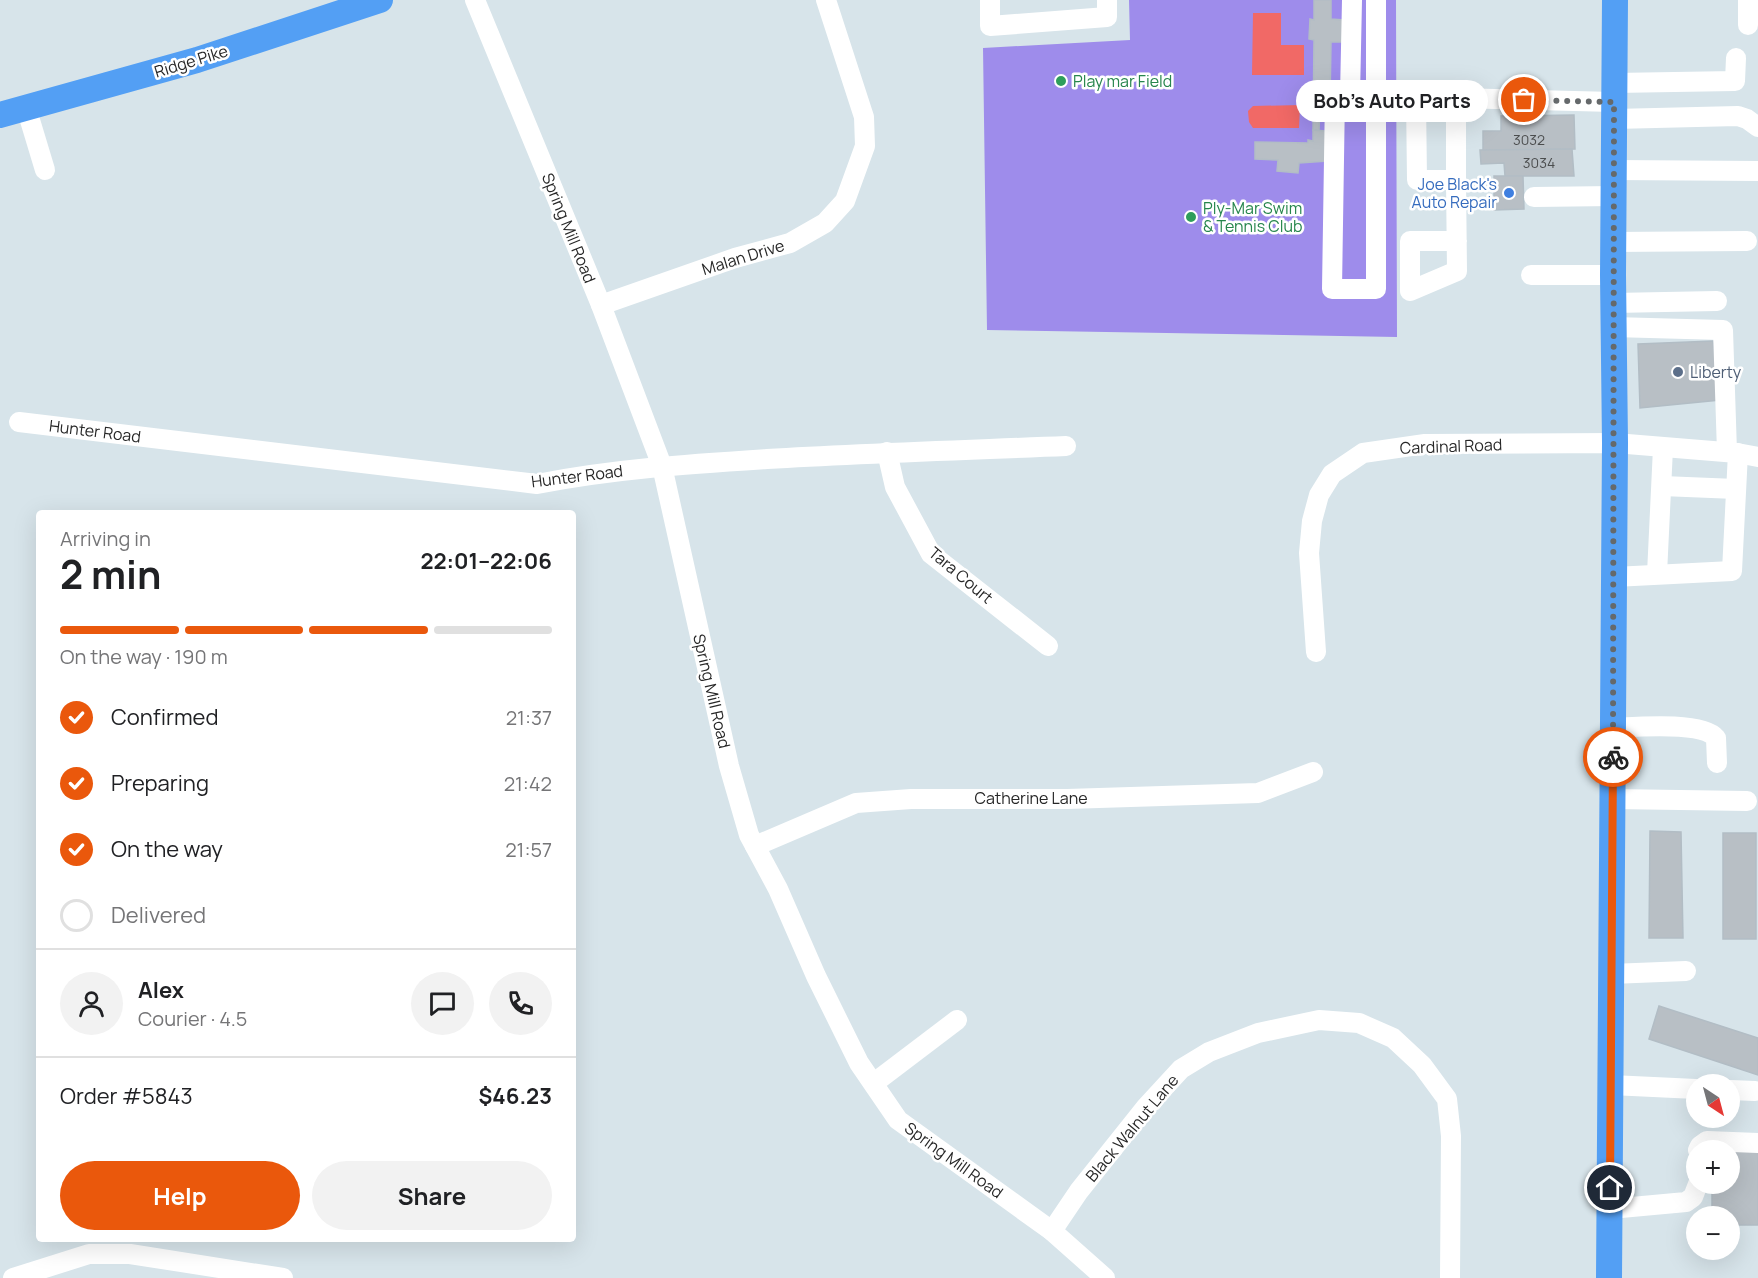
<!DOCTYPE html>
<meta charset="utf-8">
<style>
:root{--surface:#fff;--page:#f2f2f2;--text:#202124;--muted:#757577;--line:#e0e0e0;--accent:#ea580c}
body{margin:0;font-family:Manrope,sans-serif;background:var(--page);color:var(--text);height:100vh;display:flex;flex-direction:column;font-size:22px;white-space:nowrap}
*{box-sizing:border-box;margin:0}
p{font-size:20px;color:var(--muted)}
.icon{flex:none;width:33px;height:33px;fill:none;stroke:currentColor;stroke-width:2;stroke-linecap:round;stroke-linejoin:round}
.map{position:relative;flex:1;overflow:hidden}
.details{position:absolute;left:36px;top:510px;width:540px;height:732px;display:flex;flex-direction:column;background:var(--surface);border-radius:6px;box-shadow:0 6px 24px #0002}
.details>*{flex:none}
.needle{width:39px;rotate:144deg}
.fabs{position:absolute;left:1686px;top:1074px;display:grid;gap:12px}
.fabs a{display:grid;place-items:center;width:54px;height:54px;border-radius:50%;background:var(--surface);box-shadow:0 6px 24px #0002;font-size:30px}
.pin{position:absolute;display:grid;place-items:center;width:51px;height:51px;color:#fff;margin:-26px;border:3px solid #fff;border-radius:50%;box-shadow:0 2px 6px #0007}
.courier{position:absolute;display:grid;place-items:center;width:60px;height:60px;margin:-30px;border:4px solid #ea580c;border-radius:50%;background:#fff;color:#222;box-shadow:0 2px 8px #0007}
.bubble{position:absolute;height:42px;border-radius:21px;background:var(--surface);box-shadow:0 6px 24px #0002;font-size:20px;font-weight:700;line-height:42px;text-align:center}
.overview em{font-style:normal;font-weight:700}
.overview div{display:flex;flex-direction:column-reverse}
.overview{display:flex;align-items:center;justify-content:space-between;height:102px;padding:0 24px}
h1{font-size:39px;font-weight:700;line-height:45px}
.bar{display:grid;grid-template-columns:repeat(4,1fr);gap:9px 6px;align-content:center;height:72px;padding:0 24px}
.bar i{height:8px;border-radius:4px;background:var(--line)}
.bar .active{background:var(--accent)}
.bar p{grid-column:span 4}
.line{display:flex;align-items:center;gap:15px;padding:0 24px;border-top:2px solid var(--line)}
.line div{flex:1}
.round{display:grid;place-items:center;flex:none;width:63px;height:63px;border-radius:32px;background:var(--page)}
ol{padding:0 24px;list-style:none}
li{display:flex;align-items:center;gap:18px;height:66px}
li p{margin-inline-start:auto}
li .icon{padding:6px;border-radius:50%;background:var(--accent);color:#fff;stroke-width:4}
li:last-child{color:var(--muted)}
li i{width:33px;height:33px;border:3px solid var(--line);border-radius:50%}
.action{display:flex;gap:12px;margin-top:auto;padding:12px 24px}
.action a{flex:1;height:69px;border-radius:36px;background:var(--accent);color:#fff;font-size:24px;font-weight:700;line-height:69px;text-align:center}
.action a+a{background:var(--page);color:var(--text)}
.map>svg:first-child{display:block}
.pitch{fill:#9e8ceb}
.water{fill:#f16966}
.building{fill:#b8bfc5;stroke:#b2bdc5;stroke-width:1.5}
.lines{fill:none;stroke-linecap:round;stroke-linejoin:round}
.minor{stroke:#fff;stroke-width:20}
.major{stroke:#539ff4;stroke-width:26}
.done{stroke:#65696b;stroke-width:6;stroke-dasharray:0 10.8}
.route{stroke:#ea580c;stroke-width:8}
.leisure-dot{fill:#2e9e5b;stroke:#fff;stroke-width:2}
.shop-dot{fill:#3f7fe0;stroke:#fff;stroke-width:2}
.service-dot{fill:#5c6f8a;stroke:#fff;stroke-width:2}
.labels{text-anchor:middle;stroke-width:5;stroke-linejoin:round;paint-order:stroke}
.number-label{font-size:14px;fill:#4b4d4e}
.street-label{font-size:16px;fill:#272727;stroke:#fff}
.leisure-label{font-size:16px;fill:#27864d;stroke:#fff;text-anchor:start}
.shop-label{font-size:16px;fill:#366cbe;stroke:#fff;text-anchor:end}
.service-label{font-size:16px;fill:#4e5e75;stroke:#fff;text-anchor:start}
</style>
<div class="map">
<svg width="1758" height="1278" viewBox="0 0 1758 1278">
<rect width="100%" height="100%" fill="#d7e4ea"/>
<polygon class="pitch" points="1129,0 1396,0 1397,337 987,330 983,48 1130,40"/>
<g class="water">
<polygon points="1253,13 1281,13 1281,45 1304,45 1304,75 1252,75"/>
<polygon points="1300,105 1299,128 1253,128 1249,122 1248,111 1253,106"/>
</g>
<g class="building">
<polygon points="1314,0 1331,0 1331,19 1344,20 1343,42 1331,42 1330,103 1320,103 1319,131 1313,130 1314,40 1309,39 1310,19 1314,20"/>
<polygon points="1574,115 1575,149 1483,151 1483,131 1501,131 1501,116"/>
<polygon points="1313,130 1325,131 1327,161 1299,163 1298,173 1277,171 1278,160 1255,159 1255,142 1308,143 1308,140 1313,141"/>
<polygon points="1572,149 1574,176 1505,176 1504,163 1481,164 1480,150"/>
<polygon points="1494,176 1523,176 1524,209 1494,210"/>
<polygon points="1713,341 1720,400 1640,408 1638,344"/>
<polygon points="1650,831 1681,832 1683,938 1649,938"/>
<rect x="1723" y="833" width="33" height="106"/>
<polygon points="1659,1006 1758,1038 1758,1075 1649,1039"/>
<polygon points="1758,1148 1758,1225 1730,1225 1730,1216 1712,1216 1712,1184 1730,1184 1730,1150"/>
</g>
<g class="lines">
<g class="minor">
<polyline points="475,0 601,305 662,466 729,766 749,835 778,889 816,976 859,1063 898,1120 1052,1231 1105,1278"/>
<polyline points="990,0 990,26 1107,17 1107,0"/>
<polyline points="1376,0 1376,289 1332,289 1335,95 1614,102"/>
<polyline points="1748,0 1748,25"/>
<polyline points="1614,83 1735,81 1736,58"/>
<polyline points="1350,96 1352,0"/>
<polyline points="1416,98 1417,180 1456,180 1456,99"/>
<polyline points="26,107 45,170"/>
<polyline points="1614,119 1738,116 1747,119 1758,127"/>
<polyline points="1613,170 1758,171"/>
<polyline points="1456,180 1457,271 1410,291 1410,241 1457,241"/>
<polyline points="1534,197 1613,196"/>
<polyline points="1613,242 1747,241"/>
<polyline points="1531,275 1613,275"/>
<polyline points="1613,303 1717,301"/>
<polyline points="601,305 735,258 790,243 825,223 845,201 865,146 864,117 826,0"/>
<polyline points="1613,327 1723,330 1727,452"/>
<path d="M19,422L537,484C613,469 690,464 767,459C867,453 967,450 1066,446"/>
<polyline points="887,452 895,487 931,554 1048,646"/>
<polyline points="1662,486 1736,489"/>
<polyline points="1657,574 1663,448"/>
<polyline points="1614,577 1732,571 1738,453"/>
<polyline points="1316,652 1309,553 1312,521 1319,495 1332,474 1363,453 1425,444 1615,443 1737,453 1758,457"/>
<path d="M1613,728C1635,727 1702,721 1716,738L1717,763"/>
<polyline points="1613,799 1747,801"/>
<polyline points="755,846 856,803 911,799 1067,799 1258,793 1313,772"/>
<polyline points="1611,974 1686,971"/>
<polyline points="874,1083 957,1020"/>
<polyline points="1611,1085 1696,1089"/>
<polyline points="1730,1090 1755,1091"/>
<polyline points="1698,1150 1700,1146 1707,1141 1758,1143"/>
<polyline points="1610,1209 1686,1202 1693,1197 1698,1184"/>
<polyline points="1052,1231 1079,1191 1146,1107 1181,1069 1209,1052 1258,1033 1319,1020 1359,1023 1393,1038 1422,1065 1447,1099 1451,1136 1450,1278"/>
<polyline points="13,1278 89,1254 130,1254 283,1278"/>
</g>
<g class="major">
<polyline points="0,115 197,60 380,0"/>
<polyline points="1609,1278 1615,443 1613,275 1615,0"/>
</g>
</g>
<g class="lines">
<polyline class="done" points="1524,100 1614,102 1613,757"/>
<polyline class="route" points="1610,1188 1613,757"/>
</g>
<g class="leisure-dot">
<circle cx="1061" cy="81" r="6"/>
<circle cx="1191" cy="217" r="6"/>
</g>
<circle class="shop-dot" cx="1509" cy="193" r="6"/>
<circle class="service-dot" cx="1678" cy="372" r="6"/>
<g class="labels">
<g class="number-label">
<text x="1529" y="145">3032</text>
<text x="1539" y="168">3034</text>
</g>
<g class="street-label">
<text transform="translate(191 61) rotate(-17)" y="6">Ridge Pike</text>
<text transform="translate(569 228) rotate(68)" y="6">Spring Mill Road</text>
<text transform="translate(743 257) rotate(-17)" y="6">Malan Drive</text>
<text transform="translate(95 431) rotate(7)" y="6">Hunter Road</text>
<text transform="translate(1451 446) rotate(-2)" y="6">Cardinal Road</text>
<text transform="translate(577 476) rotate(-7)" y="6">Hunter Road</text>
<text transform="translate(961 575) rotate(40)" y="6">Tara Court</text>
<text transform="translate(712 691) rotate(77)" y="6">Spring Mill Road</text>
<text x="1031" y="804">Catherine Lane</text>
<text transform="translate(1132 1128) rotate(-50)" y="6">Black Walnut Lane</text>
<text transform="translate(954 1160) rotate(36)" y="6">Spring Mill Road</text>
</g>
<g class="leisure-label">
<text x="1073" y="87">Play mar Field</text>
<text x="1203" y="214">Ply-Mar Swim<tspan x="1203" dy="18">&amp; Tennis Club</tspan></text>
</g>
<g class="shop-label">
<text x="1497" y="190">Joe Black's<tspan x="1497" dy="18">Auto Repair</tspan></text>
</g>
<g class="service-label">
<text x="1690" y="378">Liberty</text>
</g>
</g>
</svg>
<div class="fabs">
<a><svg class="needle" viewBox="-14 -14 28 28"><path d="M0-13l5 13h-10z" fill="#e53935"/><path d="M0 13l5-13h-10z" fill="#757577"/></svg></a>
<a>+</a>
<a>−</a>
</div>
<div class="pin" style="left:1524px;top:100px;background:#ea580c"><svg class="icon" aria-label="bag" viewBox="0 0 24 24"><path d="M5 8h14l-1 12H6zM9 8a3 3 0 0 1 6 0"/></svg></div>
<div class="pin" style="left:1610px;top:1188px;background:#1f2937"><svg class="icon" aria-label="home" viewBox="0 0 24 24"><path d="M3 11l9-7 9 7M6 9v11h12V9"/></svg></div>
<div class="courier" style="left:1613px;top:757px"><svg class="icon" aria-label="bike" viewBox="0 0 24 24"><circle cx="6" cy="16" r="4"/><circle cx="18" cy="16" r="4"/><path d="M6 16l4-8h5l3 8M10 8l3 8H6M13 5h3"/></svg></div>
<div class="bubble" style="left:1296px;top:80px;width:192px">Bob's Auto Parts</div>
<section class="details">
<div class="overview"><div><h1>2 min</h1><p>Arriving in</p></div><em>22:01–22:06</em></div>
<div class="bar"><i class="active"></i><i class="active"></i><i class="active"></i><i></i><p>On the way · 190 m</p></div>
<ol>
<li><svg class="icon" aria-label="check" viewBox="0 0 24 24"><path d="M5 12l5 5 9-10"/></svg>Confirmed<p>21:37</p></li>
<li><svg class="icon" aria-label="check" viewBox="0 0 24 24"><path d="M5 12l5 5 9-10"/></svg>Preparing<p>21:42</p></li>
<li><svg class="icon" aria-label="check" viewBox="0 0 24 24"><path d="M5 12l5 5 9-10"/></svg>On the way<p>21:57</p></li>
<li><i></i>Delivered</li>
</ol>
<div class="line" style="height:108px"><a class="round"><svg class="icon" aria-label="person" viewBox="0 0 24 24"><circle cx="12" cy="8" r="4"/><path d="M4 21q1-7 8-7t8 7"/></svg></a><div><b>Alex</b><p>Courier · 4.5</p></div><a class="round"><svg class="icon" aria-label="chat" viewBox="0 0 24 24"><path d="M4 5h16v11H9l-5 4z"/></svg></a><a class="round"><svg class="icon" aria-label="phone" viewBox="0 0 24 24"><path d="M5 4h4l2 5-3 2q2 4 5 5l2-3 5 2v4C11 20 4 13 5 4z"/></svg></a></div>
<div class="line" style="height:78px"><div>Order #5843</div><b>$46.23</b></div>
<div class="action"><a>Help</a><a>Share</a></div>
</section>
</div>
